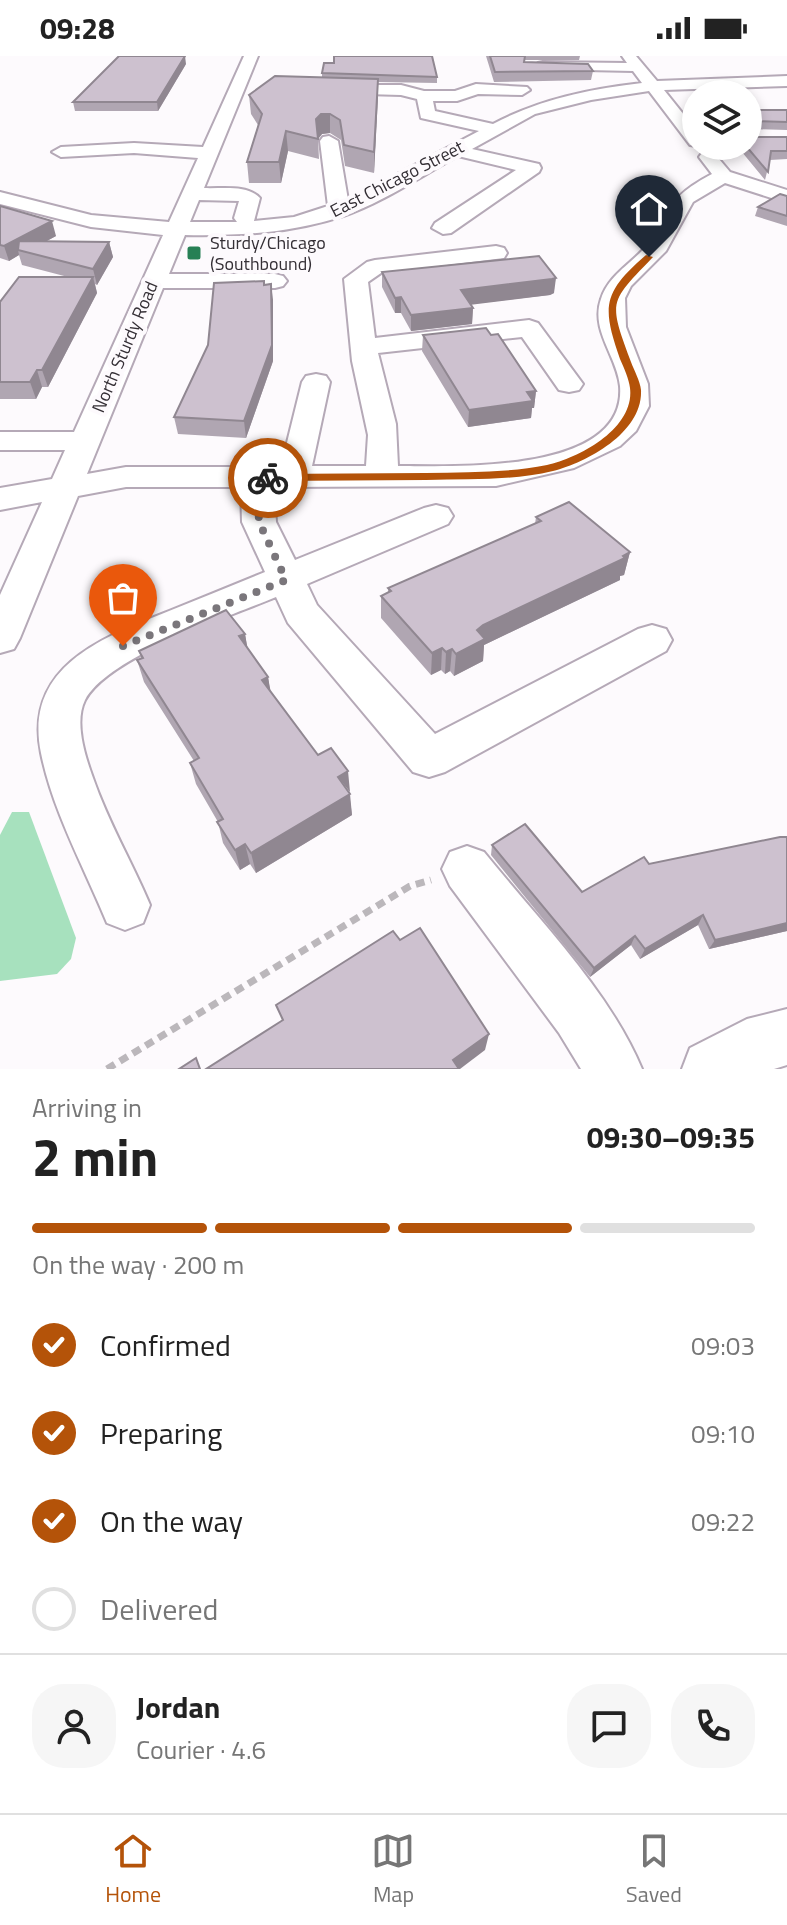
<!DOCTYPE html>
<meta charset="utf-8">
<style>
:root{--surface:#fff;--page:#f6f6f6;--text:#222;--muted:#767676;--line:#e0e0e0;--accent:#b45309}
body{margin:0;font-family:"Titillium Web",sans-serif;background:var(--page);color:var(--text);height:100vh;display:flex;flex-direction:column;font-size:30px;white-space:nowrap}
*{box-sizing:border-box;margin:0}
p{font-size:26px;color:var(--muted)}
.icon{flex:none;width:44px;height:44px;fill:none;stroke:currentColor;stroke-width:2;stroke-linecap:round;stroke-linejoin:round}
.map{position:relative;height:1013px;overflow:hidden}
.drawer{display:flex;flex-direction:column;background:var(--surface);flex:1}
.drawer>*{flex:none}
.fabs{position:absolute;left:682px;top:24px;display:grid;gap:16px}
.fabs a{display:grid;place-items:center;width:80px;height:80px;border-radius:50%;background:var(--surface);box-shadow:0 4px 12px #0003;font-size:40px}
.pin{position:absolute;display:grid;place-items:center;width:68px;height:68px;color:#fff;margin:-82px -34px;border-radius:50% 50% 50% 0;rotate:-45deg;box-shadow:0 0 8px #0007}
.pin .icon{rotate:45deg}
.courier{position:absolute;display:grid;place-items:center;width:80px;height:80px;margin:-40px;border:6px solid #b45309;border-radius:50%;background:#fff;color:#222;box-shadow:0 2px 10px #0007}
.headline em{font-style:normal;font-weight:700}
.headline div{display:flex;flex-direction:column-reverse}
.headline{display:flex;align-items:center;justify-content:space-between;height:136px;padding:0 32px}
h1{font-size:52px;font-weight:700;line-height:60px}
.bar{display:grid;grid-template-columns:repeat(4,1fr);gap:12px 8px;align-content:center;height:96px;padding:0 32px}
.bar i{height:10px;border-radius:6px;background:var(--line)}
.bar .on{background:var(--accent)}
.bar p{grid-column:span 4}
.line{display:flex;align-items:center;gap:20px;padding:0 32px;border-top:2px solid var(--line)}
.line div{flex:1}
.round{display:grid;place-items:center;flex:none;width:84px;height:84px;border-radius:32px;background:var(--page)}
ol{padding:0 32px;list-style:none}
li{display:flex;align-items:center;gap:24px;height:88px}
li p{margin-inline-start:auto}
li .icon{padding:8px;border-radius:50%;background:var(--accent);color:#fff;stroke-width:4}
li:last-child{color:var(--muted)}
li i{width:44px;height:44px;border:4px solid var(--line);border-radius:50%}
.status{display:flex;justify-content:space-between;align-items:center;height:56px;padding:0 40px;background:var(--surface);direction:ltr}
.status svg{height:22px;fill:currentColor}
.dock{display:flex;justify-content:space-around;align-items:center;height:112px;border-top:2px solid var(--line);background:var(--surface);font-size:22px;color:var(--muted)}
.dock a{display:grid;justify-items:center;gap:4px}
.dock .on{color:var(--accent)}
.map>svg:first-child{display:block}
.water{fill:#a7e1be}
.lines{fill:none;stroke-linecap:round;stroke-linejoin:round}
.minor-casing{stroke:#b5a9b7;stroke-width:4}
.path{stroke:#bbb7bb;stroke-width:7;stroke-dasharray:9 6;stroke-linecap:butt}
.minor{fill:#fff;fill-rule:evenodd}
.wall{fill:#b0a6b2}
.shaded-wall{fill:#908791}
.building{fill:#cdc1cf;stroke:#908791;stroke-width:2}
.route{fill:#b45309}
.done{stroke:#7a767b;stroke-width:8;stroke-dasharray:0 14.4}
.poi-dot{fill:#278055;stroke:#fdfafd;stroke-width:3}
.labels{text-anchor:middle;stroke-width:8;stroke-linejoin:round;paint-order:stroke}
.far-street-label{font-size:18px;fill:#342f35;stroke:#fdfafd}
.far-poi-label{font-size:18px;fill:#342f35;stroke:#fdfafd;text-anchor:start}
</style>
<div class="status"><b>09:28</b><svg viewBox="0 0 49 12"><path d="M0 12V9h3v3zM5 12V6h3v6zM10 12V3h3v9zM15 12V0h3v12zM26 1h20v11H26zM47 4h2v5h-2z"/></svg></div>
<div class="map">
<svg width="787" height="1013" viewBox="0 0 787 1013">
<rect width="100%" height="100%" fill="#fdfafd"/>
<polygon class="water" points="12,756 29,756 76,882 71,903 57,918 0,925 0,779"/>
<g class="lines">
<defs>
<g id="minor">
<path d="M244,0H258L204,132C222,133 247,128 260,142L254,165L294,161L328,150L320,85L323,81L329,80L338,85L348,144L479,75L421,62L417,43L401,39L329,37L324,35V29H401L424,35H455L476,28L527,31L530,34L522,39L478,38L457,45H433L435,55L493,68C540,43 590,33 642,27L633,15L538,13V7L543,6L627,7L622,0H636L657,25L787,20V30L664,34L696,74V90L690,89L649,35L591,44L535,58L472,93L539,108L541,112L539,116L451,177L443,178L432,172L435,167L516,114L458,100C421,120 382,147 343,160C292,177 239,180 185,179L169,218H275L283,220L287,225L283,230L275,232H163L87,418L126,411H281L302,326L306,320L316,318L326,320L330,326L312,410H366L368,379L352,305L344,223L367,206L375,204L496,190L504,192L507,197L504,202L381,217L368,226L375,282L529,264L538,267L583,328L579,334L569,336L559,334L522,281L378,297L396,368L398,410C453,410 627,419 620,330C617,300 590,274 601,243C609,218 633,207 648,188C676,151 665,143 712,118L699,101L702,97H714L730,116L787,134V147L725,127L693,146L666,195L631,230L625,242L626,271L648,328L649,350L636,375L620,390L574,412L496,430L274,431L276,466L295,504L424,452L436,449L448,452L453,460L448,468L307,528L317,549L435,678L638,573L652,569L666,573L672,584L666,595L445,716L429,721L413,716L288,567L276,541C229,561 109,600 85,644C74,666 85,700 93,722C108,766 132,806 150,849L143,867L125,874L107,867C84,811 53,756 41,697C23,610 104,581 169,555C201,542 233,529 265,516L242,466L241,431H126L78,440L20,582L14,593L0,597V539L42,446L0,454V432L52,423L65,394H0V376H74L163,179L91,171L0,148V136L91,159L169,166L198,102L134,97L61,101L52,96L61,91L134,87L203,91ZM199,144L239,145L234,162L237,166H190Z"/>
<path d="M467,790L484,796C538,863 609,934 642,1013H581L559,977L450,830L442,813L450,796Z"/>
<polygon points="787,953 787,1009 774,1013 682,1013 690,992 747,963"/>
</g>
</defs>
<use href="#minor" class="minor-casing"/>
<polyline class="path" points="107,1013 410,830 431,824"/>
<use href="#minor" class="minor"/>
</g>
<g class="wall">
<polygon points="486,0 580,0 579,4 524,4 524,6 593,15 591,24 494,26"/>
<polygon points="186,8 158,55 75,55 73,46"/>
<polygon points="322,17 437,21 437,27 378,26 374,117 345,110 341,84 330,77 322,78 318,83 319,103 288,95 281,127 249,127 247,106 258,69 251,58 249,39 322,21"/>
<polygon points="748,54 787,54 787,74 748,73"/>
<polygon points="750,81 787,81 787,103 770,104 765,124 737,90 748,90"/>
<polygon points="787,140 787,170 755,160 758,151"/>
<polygon points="0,150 56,180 45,186 109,186 113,201 97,229 95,228 97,237 48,331 42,331 36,343 0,343 0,246 68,221 22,209 19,199 9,205 0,202"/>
<polygon points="382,216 554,237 550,239 471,248 473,252 472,268 411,275 401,257 395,257 382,231"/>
<polygon points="264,229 273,244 273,305 246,382 178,378 174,361"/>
<polygon points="423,279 491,279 536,335 534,352 532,352 531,362 468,371 422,295"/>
<polygon points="536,461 630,496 624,519 620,520 620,524 484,589 483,605 454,620 450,615 445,618 441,614 431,619 381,562 381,540 388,537 388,532 535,468"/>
<polygon points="245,578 247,591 268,621 270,635 318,699 349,737 352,759 256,817 250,808 240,814 223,787 218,766 196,728 190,707 194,705 144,626 137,604 141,602 139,595"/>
<polygon points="787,781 787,875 709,893 698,869 640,903 631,889 590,921 491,799 492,789 582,836 649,808"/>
</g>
<g class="shaded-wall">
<polygon points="185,0 186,8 158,55 157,46"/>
<polygon points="378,23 378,41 374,117 374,96"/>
<polygon points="321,58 330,58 330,77 322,78 318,83 316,63"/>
<polygon points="286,75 288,95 281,127 279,106"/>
<polygon points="52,165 56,180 26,196 18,194 19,199 9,205 4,190"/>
<polygon points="109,186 113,201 97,229 93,213"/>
<polygon points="93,221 97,237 48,331 42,314"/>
<polygon points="556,222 554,237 550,239 461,250 461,234"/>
<polygon points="271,228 273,244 273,305 246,382 244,365"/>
<polygon points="401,241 401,257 395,257 395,242"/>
<polygon points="473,252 472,268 411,275 411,259"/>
<polygon points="37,314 42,331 36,343 30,326"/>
<polygon points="536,335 534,352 532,352 531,362 468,371 469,354 527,336"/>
<polygon points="630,496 624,519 620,520 620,524 484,589 483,605 454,620 456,598 477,574 483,569"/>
<polygon points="245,578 249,600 239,580"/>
<polygon points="442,592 441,614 431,619 432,597"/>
<polygon points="452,593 450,615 445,618 446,596"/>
<polygon points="268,621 272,643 262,624"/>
<polygon points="348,715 350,736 338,721"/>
<polygon points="350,738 352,759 256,817 251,797"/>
<polygon points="245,788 250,808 240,814 235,794"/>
<polygon points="703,859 698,869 640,903 645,893"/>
<polygon points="787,867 787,875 709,893 715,884"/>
<polygon points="635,880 631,889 590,921 594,912"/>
<polygon points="489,978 485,994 460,1013 452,1013 453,1004"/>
</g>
<g class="building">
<polygon points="119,0 185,0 157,46 73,46"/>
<polygon points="334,0 432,0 437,21 322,17 324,7 334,7"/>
<polygon points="490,0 525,0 524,6 588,8 593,15 495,16"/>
<polygon points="275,20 378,23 374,96 344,89 340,64 330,58 321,58 316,63 318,83 286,75 279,106 247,106 262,58 249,39"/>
<polygon points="748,54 787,54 787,66 750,65 748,74"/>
<polygon points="748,79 750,81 787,81 787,95 771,95 768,116 746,90 748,90"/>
<polygon points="780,138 787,140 787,160 758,151"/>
<polygon points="0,150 52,165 4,190 0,189"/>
<polygon points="19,185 109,186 93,213 18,194"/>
<polygon points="539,200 556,222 552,223 461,234 473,252 411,259 401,241 395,242 382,216"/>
<polygon points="19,221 93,221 42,314 37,314 30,326 0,326 0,246"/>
<polygon points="264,225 264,229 271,228 272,289 244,365 174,361 208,289 214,227"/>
<polygon points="486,272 491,279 498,278 536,335 527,336 533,345 469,354 423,279"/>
<polygon points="569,446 630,496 623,500 625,502 483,569 477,574 485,583 456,598 452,593 446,596 442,592 432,597 381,540 391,535 388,532 541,465 536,461"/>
<polygon points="226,554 245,578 239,580 268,621 262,624 318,699 331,692 348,715 338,721 350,738 251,797 245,788 235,794 217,766 223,763 190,707 199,702 137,604 143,602 139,595"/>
<polygon points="525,768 582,836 644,801 649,808 780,781 787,781 787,867 715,884 703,859 645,893 635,880 594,912 492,789"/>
<polygon points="420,872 489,978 453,1004 459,1013 206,1013 283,964 276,949 393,875 400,884"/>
<polygon points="196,1002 200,1013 179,1013"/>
</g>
<path class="route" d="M646,199L653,201C609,247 608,244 631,306C634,314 640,325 641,334C643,376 588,406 553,415C511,425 468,423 426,424C374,424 321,425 268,425L263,422L268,418C321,418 374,417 426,417C467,416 507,417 547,409C580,402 635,372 630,332C629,323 624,312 620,303C602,251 602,237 646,199Z"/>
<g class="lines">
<polyline class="done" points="123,590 286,524 259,466 257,422 268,422"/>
</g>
<rect class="poi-dot" x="186" y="189" width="16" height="16" rx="4"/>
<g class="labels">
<g class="far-street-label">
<text transform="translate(397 123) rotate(-27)" y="6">East Chicago Street</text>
<text transform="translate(125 291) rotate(-67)" y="6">North Sturdy Road</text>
</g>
<g class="far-poi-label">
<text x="210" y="193">Sturdy/Chicago<tspan x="210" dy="21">(Southbound)</tspan></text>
</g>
</g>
</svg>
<div class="fabs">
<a><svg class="icon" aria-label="layers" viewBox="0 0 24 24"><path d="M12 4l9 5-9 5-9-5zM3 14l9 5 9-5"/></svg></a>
</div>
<div class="pin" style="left:123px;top:590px;background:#ea580c"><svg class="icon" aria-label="bag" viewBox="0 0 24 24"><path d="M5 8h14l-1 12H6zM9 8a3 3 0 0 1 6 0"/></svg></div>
<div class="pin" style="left:649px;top:201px;background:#1f2937"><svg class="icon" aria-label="home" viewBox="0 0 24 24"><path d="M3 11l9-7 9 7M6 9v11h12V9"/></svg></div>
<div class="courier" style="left:268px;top:422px"><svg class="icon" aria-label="bike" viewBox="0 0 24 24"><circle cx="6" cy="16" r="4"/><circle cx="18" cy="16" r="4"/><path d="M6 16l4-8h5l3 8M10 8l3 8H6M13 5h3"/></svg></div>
</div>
<section class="drawer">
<div class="headline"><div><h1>2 min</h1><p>Arriving in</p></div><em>09:30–09:35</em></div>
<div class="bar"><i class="on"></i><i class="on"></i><i class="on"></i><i></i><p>On the way · 200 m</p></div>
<ol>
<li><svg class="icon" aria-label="check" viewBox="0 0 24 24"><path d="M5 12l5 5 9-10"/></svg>Confirmed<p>09:03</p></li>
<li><svg class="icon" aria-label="check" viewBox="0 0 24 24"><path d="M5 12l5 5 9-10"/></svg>Preparing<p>09:10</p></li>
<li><svg class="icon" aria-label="check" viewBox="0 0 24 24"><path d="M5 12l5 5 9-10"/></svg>On the way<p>09:22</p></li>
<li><i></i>Delivered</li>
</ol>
<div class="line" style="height:144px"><a class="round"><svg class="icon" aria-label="person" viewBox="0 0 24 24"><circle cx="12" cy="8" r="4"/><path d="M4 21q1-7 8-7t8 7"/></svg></a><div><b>Jordan</b><p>Courier · 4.6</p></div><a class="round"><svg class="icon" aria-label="chat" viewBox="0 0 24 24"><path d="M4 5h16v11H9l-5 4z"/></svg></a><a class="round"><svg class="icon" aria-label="phone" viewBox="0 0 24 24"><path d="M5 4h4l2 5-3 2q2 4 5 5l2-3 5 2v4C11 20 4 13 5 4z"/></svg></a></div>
</section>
<nav class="dock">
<a class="on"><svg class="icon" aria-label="home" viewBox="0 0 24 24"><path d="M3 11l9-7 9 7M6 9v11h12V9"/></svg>Home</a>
<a><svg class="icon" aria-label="map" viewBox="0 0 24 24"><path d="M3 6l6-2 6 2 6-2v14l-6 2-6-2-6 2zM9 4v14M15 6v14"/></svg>Map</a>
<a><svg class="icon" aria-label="saved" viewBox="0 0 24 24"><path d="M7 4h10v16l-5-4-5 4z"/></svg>Saved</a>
</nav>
